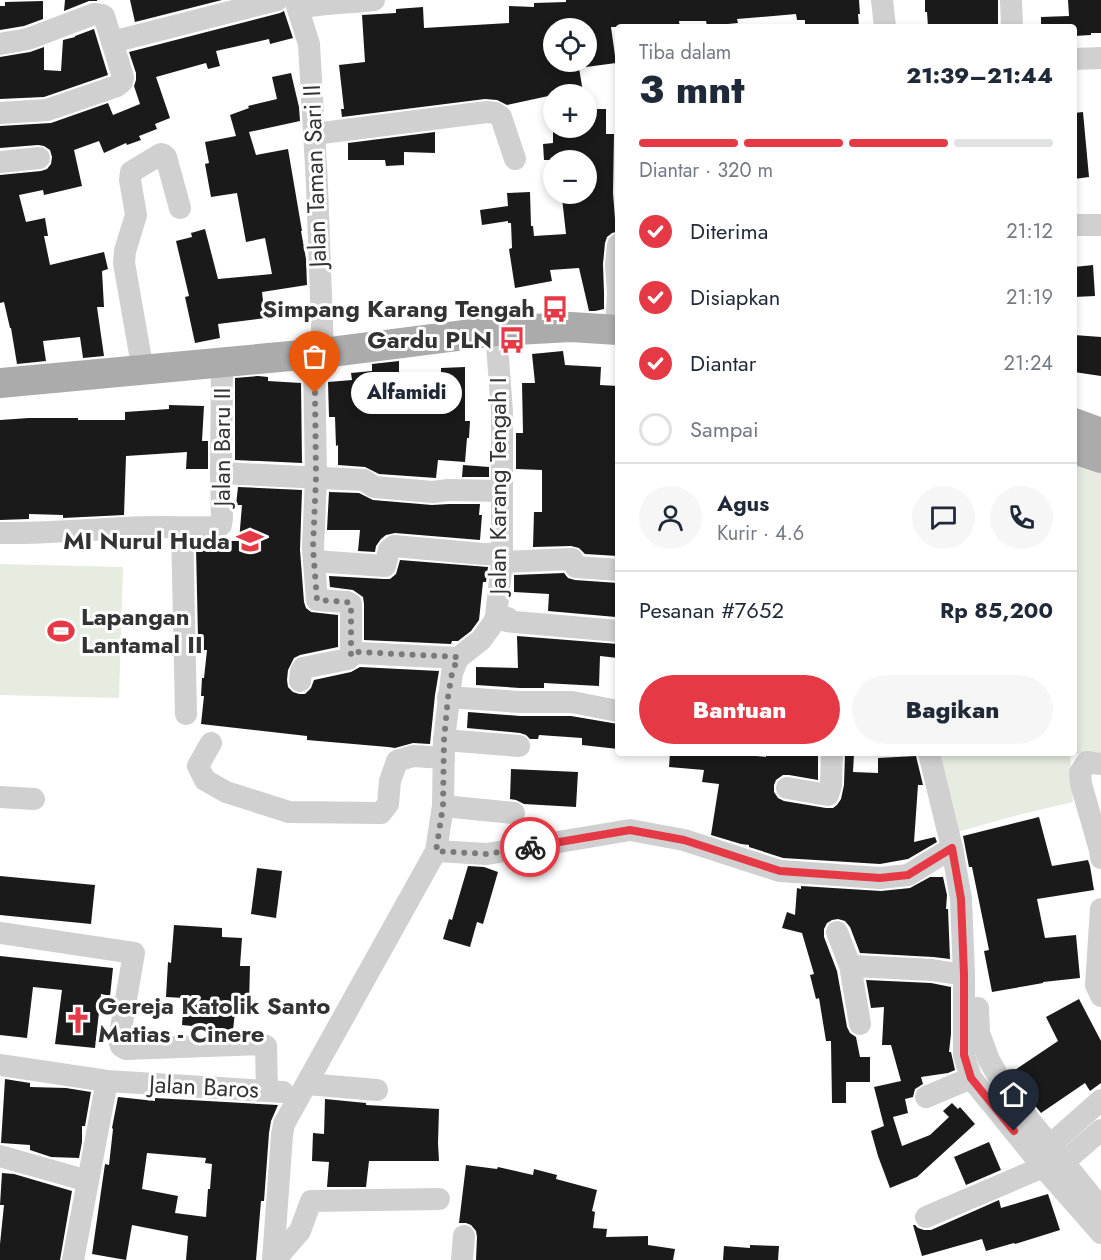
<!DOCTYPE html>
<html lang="id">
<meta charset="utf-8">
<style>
:root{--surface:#fff;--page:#f6f6f7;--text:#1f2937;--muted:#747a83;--line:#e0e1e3;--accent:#e63946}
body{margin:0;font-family:Jost,sans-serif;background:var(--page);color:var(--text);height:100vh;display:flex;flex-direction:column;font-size:22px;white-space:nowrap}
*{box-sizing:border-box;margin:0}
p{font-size:20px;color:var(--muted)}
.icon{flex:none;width:33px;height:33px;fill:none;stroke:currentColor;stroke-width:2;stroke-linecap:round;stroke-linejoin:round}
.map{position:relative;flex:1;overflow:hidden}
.drawer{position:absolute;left:615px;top:24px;width:462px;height:732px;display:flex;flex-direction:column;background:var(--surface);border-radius:6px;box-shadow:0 3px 9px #0003}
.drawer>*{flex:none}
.buttons{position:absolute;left:543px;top:18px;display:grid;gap:12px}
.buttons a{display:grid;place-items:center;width:54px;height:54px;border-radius:50%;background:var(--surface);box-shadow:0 3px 9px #0003;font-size:30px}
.pin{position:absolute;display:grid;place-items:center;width:51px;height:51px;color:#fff;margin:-62px -26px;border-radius:50% 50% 50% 0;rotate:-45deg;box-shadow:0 0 6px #0007}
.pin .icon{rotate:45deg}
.courier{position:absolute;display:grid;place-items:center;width:60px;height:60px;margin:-30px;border:4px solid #e63946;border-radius:50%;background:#fff;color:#222;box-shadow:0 2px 8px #0007}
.bubble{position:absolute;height:42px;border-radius:21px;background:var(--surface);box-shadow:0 3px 9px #0003;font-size:20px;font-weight:800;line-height:42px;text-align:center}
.summary em{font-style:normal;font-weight:800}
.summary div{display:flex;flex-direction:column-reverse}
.summary{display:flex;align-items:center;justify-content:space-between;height:102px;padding:0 24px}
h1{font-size:39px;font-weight:800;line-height:45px}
.bar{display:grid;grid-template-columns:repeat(4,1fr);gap:9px 6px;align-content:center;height:72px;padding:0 24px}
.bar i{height:8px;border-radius:4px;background:var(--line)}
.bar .current{background:var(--accent)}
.bar p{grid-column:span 4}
.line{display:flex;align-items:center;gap:15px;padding:0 24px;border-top:2px solid var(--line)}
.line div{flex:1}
.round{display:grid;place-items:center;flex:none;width:63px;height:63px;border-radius:32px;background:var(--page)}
ol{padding:0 24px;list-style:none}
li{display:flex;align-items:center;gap:18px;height:66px}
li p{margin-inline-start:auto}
li .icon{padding:6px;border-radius:50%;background:var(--accent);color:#fff;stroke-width:4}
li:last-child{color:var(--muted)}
li i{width:33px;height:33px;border:3px solid var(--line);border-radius:50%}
.action{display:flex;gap:12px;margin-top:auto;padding:12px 24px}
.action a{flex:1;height:69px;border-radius:36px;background:var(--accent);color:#fff;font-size:24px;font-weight:800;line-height:69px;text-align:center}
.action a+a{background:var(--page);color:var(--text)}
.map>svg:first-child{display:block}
.green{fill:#e6ecdf}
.building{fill:#1a1a1a;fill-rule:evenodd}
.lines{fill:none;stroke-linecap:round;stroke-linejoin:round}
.minor{stroke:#d0d0d0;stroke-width:22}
.major{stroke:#ababab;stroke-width:30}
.done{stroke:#7a7a7a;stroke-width:6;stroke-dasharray:0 10.8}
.route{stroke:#e63946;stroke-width:8}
.labels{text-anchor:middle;stroke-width:6;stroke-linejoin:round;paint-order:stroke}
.street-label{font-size:24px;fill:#333;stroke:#fff}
.poi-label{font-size:24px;font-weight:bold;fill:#333;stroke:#fff;text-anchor:end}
</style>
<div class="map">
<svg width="1101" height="1260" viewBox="0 0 1101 1260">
<rect width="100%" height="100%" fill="#fff"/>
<g class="green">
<polygon points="1074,461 1101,470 1101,758 1072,753 1074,753"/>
<polygon points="0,564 123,567 119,698 0,695"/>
<polygon points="937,753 1070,753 1073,802 1022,814 957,832"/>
</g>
<g class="building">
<polygon points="65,0 97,0 97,1 89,1 64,11"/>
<polygon points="130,0 222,0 135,22"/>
<polygon points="566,0 859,0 860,14 858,14 859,27 805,27 805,20 797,20 796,14 737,19 738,23 707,26 706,21 679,21 680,27 611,27 616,63 586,67 586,28 554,28 554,62 578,62 583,92 554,94 554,96 553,95 507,105 497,100 485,99 342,117 341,109 344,109 339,65 365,62 362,15 396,13 396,9 423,7 424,28 509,23 509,6 534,7 534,3 566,2"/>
<polygon points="925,0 998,0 998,27 928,27 927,12 925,12"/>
<polygon points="1068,0 1101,0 1101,33 1091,33 1091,35 1074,36 1074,27 1041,27 1041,17 1069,16"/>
<polygon points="43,1 43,19 24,26 0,30 0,6 5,6 5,2"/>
<polygon points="284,11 293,38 270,44 269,39 216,51 220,66 208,69 206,63 156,77 170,118 155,124 157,129 139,136 141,140 127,145 126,143 104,153 99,141 74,150 82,186 44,195 43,190 19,195 26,222 45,218 48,236 44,236 50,265 104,252 108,269 102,271 104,307 97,307 104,356 83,358 80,337 43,341 46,361 17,364 11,328 10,328 4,302 0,303 0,175 41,171 47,169 51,164 52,157 50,150 44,146 38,145 0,148 0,126 51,123 108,103 113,115 140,104 134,86 136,80 136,73 129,52 280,13"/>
<polygon points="94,29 108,75 44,97 0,99 0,57 30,52 44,47 44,70 61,71 63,40 75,37 75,36"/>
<polygon points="291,73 299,107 300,121 249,132 256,155 288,149 302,231 301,231 306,259 307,285 262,292 265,318 218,324 220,338 195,343 185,297 189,296 176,241 192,237 191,233 205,229 218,279 272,274 265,238 246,242 237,193 211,197 205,164 209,163 205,142 236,136 230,115 249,108 248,106 277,99 272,77"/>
<polygon points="586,109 606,109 606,134 614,134 613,193 616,232 612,233 607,237 605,243 603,264 604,293 604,309 595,311 589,311 579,268 550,270 552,281 515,288 509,249 512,248 511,223 508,223 508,221 482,225 480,210 508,206 507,193 530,192 531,226 533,226 534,236 566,234 562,198 585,196 584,194 586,194 586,160 544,160 543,144 553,143 553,128 586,128"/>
<polygon points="1083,112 1089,177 1074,179 1074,113"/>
<polygon points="435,132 435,153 404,152 404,165 386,166 385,160 348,160 348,143"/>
<polygon points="1093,265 1095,296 1074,297 1074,267"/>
<polygon points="1074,335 1101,337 1101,376 1074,372"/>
<polygon points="563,351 565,365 601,367 600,385 618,386 618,556 585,554 579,548 571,546 533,547 534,512 542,512 542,470 516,469 516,433 523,433 522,383 535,383 532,354"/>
<polygon points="399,361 399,379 441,376 441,368 465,367 465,421 470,421 469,438 467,438 465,462 438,460 436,478 379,474 365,467 338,465 338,445 336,446 335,417 329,417 328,382 352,380 351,373 372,371 372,364"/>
<polygon points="258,376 268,377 268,381 301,383 302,463 235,460 235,378"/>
<polygon points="169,405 204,406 202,441 208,441 208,469 186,469 187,452 126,456 124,515 63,518 63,515 29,514 29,519 0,520 0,420 29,418 78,418 78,420 125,420 125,412 169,409"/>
<polygon points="463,465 489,467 489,477 462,477"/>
<polygon points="238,487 302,490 300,550 304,602 306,608 311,612 338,615 338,647 300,655 294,658 288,670 287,680 288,687 293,692 299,694 305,694 311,688 314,680 351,672 360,667 439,671 435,695 430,744 413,743 395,748 388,747 307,740 307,736 201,724 204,696 201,696 202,678 204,678 207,650 201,650 201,638 198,638 196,546 224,546 224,541 239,541 242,505 236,505"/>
<polygon points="329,492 359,493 373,500 432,505 449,504 480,504 479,515 482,515 480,540 395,533 386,535 381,539 376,546 375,552 358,551 360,530 327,530"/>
<polygon points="400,560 488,567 486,582 483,582 479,620 471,631 458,641 452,641 451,644 364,640 364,604 363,597 353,590 330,587 329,576 384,579 390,579 396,574"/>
<polygon points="564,573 568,578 575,580 618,583 616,617 548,611 549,594 514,592 514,575"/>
<polygon points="517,636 618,644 618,658 600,656 599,686 544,683 544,688 520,688 476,685 476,667 518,668"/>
<polygon points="468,712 520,716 571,716 618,724 618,749 582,745 582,738 539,735 538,739 530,739 526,735 520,733 467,728"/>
<polygon points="670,753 724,753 766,757 766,753 818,753 818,780 789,775 783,775 776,780 774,785 774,792 778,798 784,801 826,808 833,808 837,805 841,799 844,785 845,753 854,754 853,772 878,773 878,758 916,756 923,785 918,785 914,842 935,837 937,842 908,859 880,864 783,858 749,847 749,845 741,844 711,835 719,784 702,782 704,770 669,767"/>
<polygon points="511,769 578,772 576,807 524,804 516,800 510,799"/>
<polygon points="1039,817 1052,866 1088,860 1090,866 1094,890 1037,899 1045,938 1076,935 1080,978 1043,982 1043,983 992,992 984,951 989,950 972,867 969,867 963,836"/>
<polygon points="468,866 484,867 498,872 483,924 477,922 470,947 443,939 449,919 452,920"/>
<polygon points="257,868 282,871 276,918 251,914"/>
<polygon points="0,876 95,885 91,924 0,915"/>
<polygon points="930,877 943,877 947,895 946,909 948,909 950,959 933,957 860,953 850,927 845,921 838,919 832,920 827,923 824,929 824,937 837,971 847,1027 850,1033 856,1037 860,1057 870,1057 870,1082 846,1082 846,1103 832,1103 831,1041 826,1041 819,998 816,999 810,975 814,974 802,933 782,928 787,912 795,915 797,888 801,889 801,886 881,891 910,888"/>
<polygon points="174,925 222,928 222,937 242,938 240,966 250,966 249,1004 236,1003 233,1030 182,1025 184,998 166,997 168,962 171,963"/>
<polygon points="0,956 113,968 110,996 101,994 95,1048 55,1044 62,990 33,987 27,1038 0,1035"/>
<polygon points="866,980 931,983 951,987 951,1034 949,1052 951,1052 955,1070 948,1073 921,1077 923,1084 915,1089 913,1097 905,1099 908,1113 893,1117 902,1146 930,1135 949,1117 943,1111 952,1103 958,1109 960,1107 975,1124 917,1177 890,1188 878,1156 871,1131 884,1126 874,1087 901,1081 891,1045 882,1045 884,1007 871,1008"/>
<polygon points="1079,999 1101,1041 1101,1083 1090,1091 1085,1083 1041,1113 1020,1087 1012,1072 1058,1041 1046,1017"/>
<polygon points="5,1079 30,1083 30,1087 66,1088 91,1092 85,1126 82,1126 82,1142 79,1158 51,1157 30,1150 30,1145 1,1143"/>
<path d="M118,1097L155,1101V1098L278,1105L271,1121L269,1133L264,1201H261L256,1260H186L188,1236L132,1225L126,1260L92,1254L105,1164L109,1165L113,1129L112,1128ZM147,1153L206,1158L205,1163L212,1164L210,1189H208L206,1217L175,1213L178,1196L142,1189Z"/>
<polygon points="325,1099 366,1103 366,1105 439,1109 438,1143 439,1161 369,1161 366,1187 327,1187 329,1162 312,1161 313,1133 324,1134"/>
<polygon points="989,1142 1001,1170 966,1185 954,1157"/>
<polygon points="466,1165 497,1169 498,1167 533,1175 534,1169 557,1175 556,1179 597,1190 592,1211 595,1212 593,1228 607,1229 606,1237 648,1236 648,1245 675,1249 673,1260 476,1260 477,1237 476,1231 471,1225 466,1223 459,1223"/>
<polygon points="2,1173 14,1174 72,1191 60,1260 0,1260 0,1244 4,1205 0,1205"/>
<polygon points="1048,1194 1060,1230 1015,1244 1014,1243 986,1251 982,1239 922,1256 913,1225 915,1225 918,1228 924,1230 931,1230 999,1200 1001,1208"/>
<polygon points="750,1245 779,1246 778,1260 723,1260 724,1246 750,1248"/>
</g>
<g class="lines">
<g class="minor">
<polyline points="295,0 309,44 317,185 323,353"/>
<polyline points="882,0 885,27"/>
<polyline points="1011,0 1012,27"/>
<path d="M298,8C323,3 349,3 374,0"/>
<polyline points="112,42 277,0"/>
<polyline points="0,44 28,39 94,14 102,15 104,16 123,77 122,82 117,86 47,110 0,113"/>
<polyline points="1074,59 1101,58"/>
<polyline points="314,134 487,112 495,113 501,117 515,159"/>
<polyline points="0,162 39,158"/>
<polyline points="1074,225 1101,225"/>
<polyline points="615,329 617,312 618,293 616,265 618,245"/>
<polyline points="314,354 316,478 313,548 317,600 347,602 351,604 351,656"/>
<polyline points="143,371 124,263 125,251 136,215 130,180 131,172 161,154 164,155 166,157 180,208"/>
<polyline points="221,473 364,480 374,487 433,492 448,490 502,491"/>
<polyline points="182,528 186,714"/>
<path d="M0,533C42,534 83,530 125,528C155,526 186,528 217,527L221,525L222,518L221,473L222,363"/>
<polyline points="314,561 385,566 389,550 394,546 483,554 501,554"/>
<polyline points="502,562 572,559 576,567 618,570"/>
<polyline points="496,616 508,618 507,621 515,622 618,631"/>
<polyline points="300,681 301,672 303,668 348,659 351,656 358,653 458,658"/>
<polyline points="448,697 520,702 572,702 618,711"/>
<polyline points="444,740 519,746"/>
<polyline points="211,743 198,766 205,780 226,792 289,812 381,813 388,804 390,781 397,761 413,756 444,758"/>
<polyline points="929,753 952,848 961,899 964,975 964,1055 971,1078 1043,1167 1101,1233"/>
<polyline points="1101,764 1087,762 1080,773 1081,784 1100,850 1101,858"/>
<polyline points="787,788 828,795 831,785 832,753"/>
<polyline points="0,797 34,799"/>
<polyline points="443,806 514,813"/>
<polyline points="436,851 487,854 630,830 684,840 780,871 880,878 908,875 952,848"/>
<polyline points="1101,909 1096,985 1101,996"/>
<polyline points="837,932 851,968"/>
<polyline points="0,933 134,953 119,1040 121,1046 126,1049 262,1044 266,1046 267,1091"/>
<polyline points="978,1008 979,1033 989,1060 1009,1095 1101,1208"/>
<polyline points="860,1024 851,971 851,968 854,966 932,970 964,975"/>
<polyline points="0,1065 107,1081 283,1092"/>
<polyline points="307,1084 377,1090"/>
<polyline points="926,1097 971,1078"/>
<polyline points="1049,1146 1101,1100"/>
<polyline points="0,1156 88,1181"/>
<polyline points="1064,1162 1101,1130"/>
<polyline points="926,1217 1043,1167"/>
<polyline points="274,1253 281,1253 300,1231 311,1201 439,1199"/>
<polyline points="73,1260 107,1081"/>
<polyline points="273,1260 282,1135 284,1124 436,851 443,806 444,740 452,673 458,658 481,640 494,622 496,616 502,562 502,412 496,331"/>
<polyline points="462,1260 464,1236"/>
</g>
<g class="major">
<polyline points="0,383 323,353 496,331 571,327 618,330"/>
<polyline points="1074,423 1101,433"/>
<polyline points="1074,449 1101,458"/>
</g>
</g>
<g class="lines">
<polyline class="done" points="315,393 316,478 313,548 317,600 347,602 351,604 351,656 358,652 458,657 452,673 448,697 444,740 443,806 436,851 487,854 530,847"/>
<polyline class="route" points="530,847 630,830 684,840 780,871 880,878 908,875 952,848 961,899 964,975 964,1055 971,1078 1014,1131"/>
</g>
<defs>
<symbol id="bus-bare" viewBox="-9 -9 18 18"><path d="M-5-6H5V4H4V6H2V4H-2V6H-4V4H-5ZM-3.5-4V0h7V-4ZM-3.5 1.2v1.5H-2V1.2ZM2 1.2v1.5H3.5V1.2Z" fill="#e63946" stroke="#fff" stroke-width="2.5" paint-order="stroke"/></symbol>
<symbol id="school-bare" viewBox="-9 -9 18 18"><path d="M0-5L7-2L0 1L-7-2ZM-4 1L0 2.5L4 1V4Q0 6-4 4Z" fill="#e63946" stroke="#fff" stroke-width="2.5" paint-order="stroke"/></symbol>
<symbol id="stadium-bare" viewBox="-9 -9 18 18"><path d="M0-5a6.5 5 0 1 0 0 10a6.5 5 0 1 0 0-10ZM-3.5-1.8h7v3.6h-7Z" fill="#e63946" stroke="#fff" stroke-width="2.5" paint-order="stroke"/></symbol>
<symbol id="church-bare" viewBox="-9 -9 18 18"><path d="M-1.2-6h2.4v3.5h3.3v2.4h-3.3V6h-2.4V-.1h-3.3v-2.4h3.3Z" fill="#e63946" stroke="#fff" stroke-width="2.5" paint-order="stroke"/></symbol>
</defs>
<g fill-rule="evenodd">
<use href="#bus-bare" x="536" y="290" width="38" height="38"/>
<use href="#bus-bare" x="493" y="321" width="38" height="38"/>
<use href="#school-bare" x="231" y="522" width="38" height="38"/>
<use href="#stadium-bare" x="42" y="612" width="38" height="38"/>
<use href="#church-bare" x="59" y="1001" width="38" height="38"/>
</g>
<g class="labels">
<g class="street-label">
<text transform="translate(315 176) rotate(-92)" y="8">Jalan Taman Sari II</text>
<text transform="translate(222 447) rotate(-90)" y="8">Jalan Baru II</text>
<text transform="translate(498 486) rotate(-90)" y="8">Jalan Karang Tengah I</text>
<text transform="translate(204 1087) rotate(3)" y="8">Jalan Baros</text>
</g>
<g class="poi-label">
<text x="535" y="317">Simpang Karang Tengah</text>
<text x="492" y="348">Gardu PLN</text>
<text x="230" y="549">MI Nurul Huda</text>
<text x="81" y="625" text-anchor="start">Lapangan<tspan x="81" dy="28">Lantamal II</tspan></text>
<text x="98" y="1014" text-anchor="start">Gereja Katolik Santo<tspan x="98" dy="28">Matias - Cinere</tspan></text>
</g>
</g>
</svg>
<div class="buttons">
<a><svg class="icon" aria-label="locate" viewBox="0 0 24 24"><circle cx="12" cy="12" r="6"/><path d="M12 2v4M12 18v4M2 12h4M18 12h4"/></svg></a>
<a>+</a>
<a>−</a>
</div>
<div class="pin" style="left:315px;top:393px;background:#ea580c"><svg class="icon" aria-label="bag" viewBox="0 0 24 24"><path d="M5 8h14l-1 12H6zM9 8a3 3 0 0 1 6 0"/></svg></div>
<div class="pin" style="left:1014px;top:1131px;background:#1f2937"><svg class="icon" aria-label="home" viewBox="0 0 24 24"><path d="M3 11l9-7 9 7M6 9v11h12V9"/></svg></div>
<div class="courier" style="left:530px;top:847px"><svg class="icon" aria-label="bike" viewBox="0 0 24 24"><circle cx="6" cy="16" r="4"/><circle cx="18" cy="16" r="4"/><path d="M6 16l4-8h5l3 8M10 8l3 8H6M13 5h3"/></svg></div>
<div class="bubble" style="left:351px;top:372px;width:111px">Alfamidi</div>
<section class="drawer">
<div class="summary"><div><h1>3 mnt</h1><p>Tiba dalam</p></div><em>21:39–21:44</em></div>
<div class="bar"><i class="current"></i><i class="current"></i><i class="current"></i><i></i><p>Diantar · 320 m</p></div>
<ol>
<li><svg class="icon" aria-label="check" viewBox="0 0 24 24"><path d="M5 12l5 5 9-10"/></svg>Diterima<p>21:12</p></li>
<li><svg class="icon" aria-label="check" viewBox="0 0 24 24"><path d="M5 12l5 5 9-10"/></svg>Disiapkan<p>21:19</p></li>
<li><svg class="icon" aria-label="check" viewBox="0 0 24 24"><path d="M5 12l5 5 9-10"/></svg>Diantar<p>21:24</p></li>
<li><i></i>Sampai</li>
</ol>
<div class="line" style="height:108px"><a class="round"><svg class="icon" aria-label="person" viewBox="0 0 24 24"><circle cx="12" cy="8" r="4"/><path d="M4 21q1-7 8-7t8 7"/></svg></a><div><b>Agus</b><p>Kurir · 4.6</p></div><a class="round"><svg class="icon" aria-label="chat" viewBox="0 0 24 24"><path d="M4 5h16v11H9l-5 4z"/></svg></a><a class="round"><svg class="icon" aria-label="phone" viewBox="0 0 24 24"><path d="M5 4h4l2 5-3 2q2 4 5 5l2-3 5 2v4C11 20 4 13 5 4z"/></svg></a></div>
<div class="line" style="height:78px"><div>Pesanan #7652</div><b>Rp 85,200</b></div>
<div class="action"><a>Bantuan</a><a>Bagikan</a></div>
</section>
</div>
